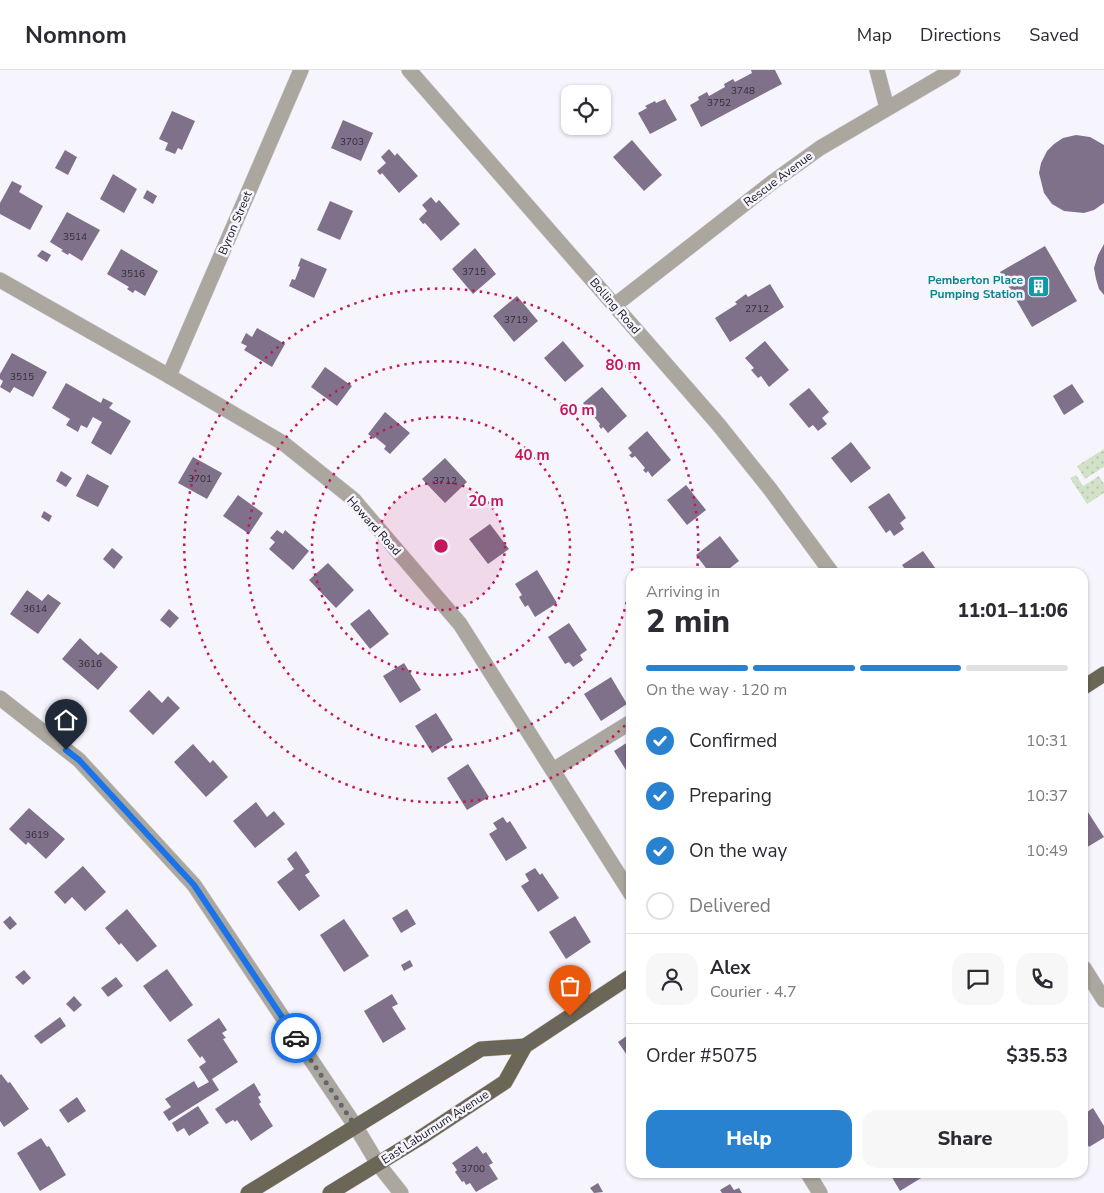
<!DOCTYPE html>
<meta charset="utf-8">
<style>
:root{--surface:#fff;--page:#f7f7f7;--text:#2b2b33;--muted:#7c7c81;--line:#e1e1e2;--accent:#2882cf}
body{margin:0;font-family:"Nunito Sans",sans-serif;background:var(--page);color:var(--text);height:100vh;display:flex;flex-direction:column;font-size:19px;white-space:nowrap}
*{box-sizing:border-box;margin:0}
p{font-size:16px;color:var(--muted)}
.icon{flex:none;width:28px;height:28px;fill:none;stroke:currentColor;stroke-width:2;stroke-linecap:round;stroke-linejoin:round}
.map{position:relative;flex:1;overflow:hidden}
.details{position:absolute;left:626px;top:498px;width:462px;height:610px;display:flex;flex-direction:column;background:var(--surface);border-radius:15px;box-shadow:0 1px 4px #0004}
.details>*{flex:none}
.tools{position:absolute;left:561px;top:15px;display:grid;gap:10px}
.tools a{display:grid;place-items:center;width:50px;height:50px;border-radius:10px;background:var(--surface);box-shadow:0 1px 4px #0004;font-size:25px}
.pin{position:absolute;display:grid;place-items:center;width:42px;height:42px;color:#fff;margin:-51px -21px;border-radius:50% 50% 50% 0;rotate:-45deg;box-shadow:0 0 5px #0007}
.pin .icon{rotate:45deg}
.courier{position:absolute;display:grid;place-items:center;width:50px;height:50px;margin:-25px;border:4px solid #1a73e8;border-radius:50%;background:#fff;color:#222;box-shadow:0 1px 6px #0007}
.headline em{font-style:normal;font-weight:800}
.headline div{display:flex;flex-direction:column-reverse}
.headline{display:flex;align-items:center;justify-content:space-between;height:85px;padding:0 20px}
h1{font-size:32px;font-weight:800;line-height:38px}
.bar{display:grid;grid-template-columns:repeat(4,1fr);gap:8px 5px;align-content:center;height:60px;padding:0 20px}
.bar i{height:6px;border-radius:4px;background:var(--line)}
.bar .selected{background:var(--accent)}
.bar p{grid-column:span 4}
.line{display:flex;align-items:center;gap:12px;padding:0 20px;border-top:1px solid var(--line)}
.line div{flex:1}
.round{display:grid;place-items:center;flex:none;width:52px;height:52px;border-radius:15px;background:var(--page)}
ol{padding:0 20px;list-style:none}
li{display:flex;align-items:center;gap:15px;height:55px}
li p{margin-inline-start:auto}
li .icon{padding:5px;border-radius:50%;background:var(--accent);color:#fff;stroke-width:4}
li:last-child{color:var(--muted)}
li i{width:28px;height:28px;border:2px solid var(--line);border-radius:50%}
.cta{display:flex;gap:10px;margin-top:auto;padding:10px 20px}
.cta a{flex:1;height:58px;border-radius:15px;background:var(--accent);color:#fff;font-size:20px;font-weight:800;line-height:58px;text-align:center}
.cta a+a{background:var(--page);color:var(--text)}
header{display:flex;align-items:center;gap:30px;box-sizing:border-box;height:70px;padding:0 25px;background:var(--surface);border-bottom:1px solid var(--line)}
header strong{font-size:24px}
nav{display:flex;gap:28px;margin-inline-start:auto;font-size:18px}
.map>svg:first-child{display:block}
.grass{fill:url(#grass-dots)}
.building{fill:#7f718a}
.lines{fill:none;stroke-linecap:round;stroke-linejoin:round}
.minor-casing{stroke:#d2d1da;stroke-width:16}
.major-casing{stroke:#d2d1da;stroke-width:16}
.minor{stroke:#aba79e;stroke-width:15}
.major{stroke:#6c6656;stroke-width:15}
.done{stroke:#66656d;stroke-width:5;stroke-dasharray:0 9}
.route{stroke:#1a73e8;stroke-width:6}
.ring{fill:none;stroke:#c2185b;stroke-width:2.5;stroke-dasharray:2.5 5}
.labels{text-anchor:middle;stroke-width:5;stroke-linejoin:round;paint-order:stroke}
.number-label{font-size:10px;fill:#322e3a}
.street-label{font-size:12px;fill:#18171f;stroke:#f6f5fe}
.culture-label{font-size:12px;font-weight:bold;fill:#0d838f;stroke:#f6f5fe;text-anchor:end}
.centre{fill:#c2185b;stroke:#f6f5fe;stroke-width:2.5}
.ring-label{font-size:15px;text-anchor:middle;font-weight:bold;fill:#c2185b;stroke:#f6f5fe;stroke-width:5;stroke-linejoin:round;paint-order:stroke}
</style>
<header>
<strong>Nomnom</strong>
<nav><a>Map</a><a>Directions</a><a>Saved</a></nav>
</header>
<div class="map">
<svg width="1104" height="1123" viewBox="0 0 1104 1123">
<defs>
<pattern id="grass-dots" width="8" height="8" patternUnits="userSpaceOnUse" patternTransform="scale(1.25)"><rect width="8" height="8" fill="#d2e2c8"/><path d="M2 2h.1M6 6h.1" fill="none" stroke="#b4c1ab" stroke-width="1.8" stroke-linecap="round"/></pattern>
</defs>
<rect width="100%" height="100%" fill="#f6f5fe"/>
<g class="grass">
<polygon points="1104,379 1104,397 1085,409 1077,396"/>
<polygon points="1076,405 1083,416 1099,406 1104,414 1104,423 1087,434 1070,408"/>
</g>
<g class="building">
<polygon points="751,0 775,0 782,14 701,57 690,35 699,30 698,27 707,22 709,26 725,17 724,14 733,9 735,12 752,3"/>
<polygon points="665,29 677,50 650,64 638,43 647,38 645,36 655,31 656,33"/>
<polygon points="172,41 195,51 182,80 178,78 175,84 165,80 168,73 159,69"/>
<polygon points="343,50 373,63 361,91 331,78"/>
<polygon points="1076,65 1090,67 1104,75 1104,133 1094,140 1084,143 1064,141 1052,134 1044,123 1039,103 1041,93 1047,81 1054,74 1063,68"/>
<polygon points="632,70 662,105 644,121 613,87"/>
<polygon points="389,79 395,86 397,83 418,106 399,123 382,103 380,105 377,101 386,93 381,87"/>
<polygon points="65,80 77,87 68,105 55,98"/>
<polygon points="113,104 137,119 124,143 100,129"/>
<polygon points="12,111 22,116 19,122 43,136 30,160 0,144 0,133"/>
<polygon points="147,120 157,126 153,134 143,128"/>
<polygon points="431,127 436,133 439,130 460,154 441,171 425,153 423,154 419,149 427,141 422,135"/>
<polygon points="330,131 353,141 340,170 317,160"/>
<polygon points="67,142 100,160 82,191 69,183 68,185 61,181 63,180 50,172"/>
<polygon points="1104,174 1104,225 1099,219 1096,209 1094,198 1098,185"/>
<polygon points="1045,176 1077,231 1032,257 1000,202"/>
<polygon points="475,178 496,204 473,224 452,199"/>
<polygon points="121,179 158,201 145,226 135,220 133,223 127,219 129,217 107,204"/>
<polygon points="42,180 51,185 47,192 37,186"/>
<polygon points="301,188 327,199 314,228 289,216 292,209 295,210 300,197 298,196"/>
<polygon points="770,214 784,237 730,272 715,248 737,234 735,232 746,224 748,227"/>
<polygon points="517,226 538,251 514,272 493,246"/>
<polygon points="257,258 285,274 272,297 244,280 247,276 241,273 246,263 252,267"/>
<polygon points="563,271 584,296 565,312 544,288"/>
<polygon points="765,271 789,300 769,317 761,306 758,308 751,300 754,298 745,288"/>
<polygon points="12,283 47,302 33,327 14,317 10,323 0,317 3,311 0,309 0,304"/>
<polygon points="325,297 352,316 337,336 311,317"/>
<polygon points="66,313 101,333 103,328 113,333 109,338 131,351 111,385 91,373 102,352 93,347 87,358 81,355 78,362 66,355 70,349 52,338"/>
<polygon points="1072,314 1084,332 1064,345 1053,326"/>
<polygon points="602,317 627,346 608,363 603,357 601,359 599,356 600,354 590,342 588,343 585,341 587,339 583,333"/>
<polygon points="809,318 829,342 822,348 827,354 818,361 813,355 809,358 789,334"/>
<polygon points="385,342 410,363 390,384 384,379 386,376 375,367 374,369 368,364"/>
<polygon points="647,361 671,390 652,407 648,401 646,403 643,400 645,398 635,386 632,388 629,385 632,383 628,378"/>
<polygon points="851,372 871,398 851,413 831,388"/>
<polygon points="193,387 222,403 207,429 178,413"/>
<polygon points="445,388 467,412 445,433 422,409"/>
<polygon points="61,401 72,408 66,417 56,411"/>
<polygon points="87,404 109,416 98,437 76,426"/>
<polygon points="686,415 706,440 687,455 667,430"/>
<polygon points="889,423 906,448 900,453 904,459 894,466 890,460 886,463 868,437"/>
<polygon points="238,425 263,443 249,464 223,446"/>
<polygon points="44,441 52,446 49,452 41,447"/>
<polygon points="490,454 509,479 488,494 469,469"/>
<polygon points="277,460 283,464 285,460 309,481 293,500 269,479 275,472 270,468"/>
<polygon points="720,466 739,491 725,502 709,502 696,485"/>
<polygon points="112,478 123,487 114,499 103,489"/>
<polygon points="923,481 938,502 907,502 902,495"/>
<polygon points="328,493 354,520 336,538 309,510"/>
<polygon points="537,500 557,533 535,547 528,535 525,537 519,527 522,525 515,514"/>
<polygon points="27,520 42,531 48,524 61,533 38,564 10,544"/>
<polygon points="169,539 179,548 170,558 160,550"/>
<polygon points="369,539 389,564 370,579 350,554"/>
<polygon points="569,553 587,580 580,585 583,590 573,597 569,592 565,594 548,567"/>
<polygon points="80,568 98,585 101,582 118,597 98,620 62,589"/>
<polygon points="404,593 421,620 400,633 383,606"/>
<polygon points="611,607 627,634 601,651 584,624"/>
<polygon points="149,620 162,633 168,626 180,638 153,665 129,641"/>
<polygon points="436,643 453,670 432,683 415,656"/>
<polygon points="631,670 631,708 614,681"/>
<polygon points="193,674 210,693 213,690 228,707 206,727 174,692"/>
<polygon points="468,694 489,727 467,740 447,708"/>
<polygon points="256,732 267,747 274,741 285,754 255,778 233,751"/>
<polygon points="29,738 65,769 46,789 28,772 26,775 9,759"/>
<polygon points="1086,739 1104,767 1084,779 1084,741"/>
<polygon points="503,747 507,753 510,751 527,778 506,791 489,764 497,759 493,753"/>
<polygon points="296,781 310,802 305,805 320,826 299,841 277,812 294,799 287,789"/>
<polygon points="83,796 106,822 85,841 72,827 65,834 54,822"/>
<polygon points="535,798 540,805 542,803 559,828 538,842 521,816 529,811 525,804"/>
<polygon points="127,839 157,876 137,892 121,873 119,875 105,858"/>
<polygon points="407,839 416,854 401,863 392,848"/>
<polygon points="10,846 17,854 10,860 3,852"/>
<polygon points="575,846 591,872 566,889 549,862"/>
<polygon points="344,849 369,886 344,902 320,865"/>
<polygon points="410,890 413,896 404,901 401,895"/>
<polygon points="167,899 193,935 170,952 143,916"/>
<polygon points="24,900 31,908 23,915 15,907"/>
<polygon points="116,907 123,916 108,927 101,918"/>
<polygon points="392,924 398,934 392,937 406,959 383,973 364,941"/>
<polygon points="74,926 82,935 74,942 66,934"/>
<polygon points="60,947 66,956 41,974 34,966"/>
<polygon points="219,948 227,960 222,963 226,968 223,969 238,992 212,1009 219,1020 169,1051 163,1042 171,1037 165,1029 194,1011 198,1018 209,1012 199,997 206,992 202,986 200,988 187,970"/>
<polygon points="631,963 631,991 618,972"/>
<polygon points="1,1004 8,1013 10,1012 29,1039 4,1057 0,1051 0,1005"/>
<polygon points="254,1013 261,1025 258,1027 261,1032 259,1034 273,1056 251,1071 237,1050 235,1052 233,1050 226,1054 215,1039"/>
<polygon points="77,1027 86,1041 68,1053 59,1040"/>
<polygon points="198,1036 209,1053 189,1066 184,1058 177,1062 172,1053"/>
<polygon points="1093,1038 1104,1056 1104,1068 1089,1077 1084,1069 1084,1044"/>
<polygon points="41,1068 47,1077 49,1076 66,1105 40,1121 17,1083"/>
<polygon points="477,1076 483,1084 486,1082 493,1093 489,1095 498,1109 476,1122 470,1113 466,1115 464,1111 462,1112 455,1102 457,1100 452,1093"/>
<polygon points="889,1102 924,1102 926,1105 900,1121"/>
<polygon points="598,1113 603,1122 594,1123 590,1118"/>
<polygon points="730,1114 734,1120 739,1118 742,1123 722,1123 720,1120"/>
</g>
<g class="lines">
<defs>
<g id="minor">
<polyline points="409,0 718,354 770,419 831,502"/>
<polyline points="877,0 887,38"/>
<polyline points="0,210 169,306 283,373 353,429 460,554 631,824"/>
<polyline points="615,235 774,111 820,78 953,0"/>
<polyline points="169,306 301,0"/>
<polyline points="0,628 79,690 194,815 356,1057 378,1094 401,1123"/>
<polyline points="553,700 631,652"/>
<polyline points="1084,898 1104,930"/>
<polyline points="807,1102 820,1123"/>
</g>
<g id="major">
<polyline points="1084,617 1104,604"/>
<polyline points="248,1123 481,979 525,976"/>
<polyline points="330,1123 423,1066 505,1012 525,976 631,906"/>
</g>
</defs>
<use href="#minor" class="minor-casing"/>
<use href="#major" class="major-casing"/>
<use href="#minor" class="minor"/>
<use href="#major" class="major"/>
</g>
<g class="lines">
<polyline class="done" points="296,968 356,1057 481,979 525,976 570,946"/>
<polyline class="route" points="66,680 79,690 194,815 296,968"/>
</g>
<circle cx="441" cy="476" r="64" fill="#c2185b" fill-opacity=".12"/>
<g class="ring">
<circle cx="441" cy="476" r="64"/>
<circle cx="441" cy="476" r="129"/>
<path d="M631 510A193 193 0 1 1 632 501"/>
<path d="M630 650A257 257 0 1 1 697 501"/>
</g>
<defs>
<symbol id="building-square" viewBox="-11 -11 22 22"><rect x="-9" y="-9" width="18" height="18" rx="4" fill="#0f9aa8" stroke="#f6f5fe"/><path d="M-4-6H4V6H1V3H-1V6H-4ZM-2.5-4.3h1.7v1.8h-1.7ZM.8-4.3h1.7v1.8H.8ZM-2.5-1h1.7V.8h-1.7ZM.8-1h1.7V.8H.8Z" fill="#fff"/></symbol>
</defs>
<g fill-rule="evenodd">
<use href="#building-square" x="1026" y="204" width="25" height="25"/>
</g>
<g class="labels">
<g class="number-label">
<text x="743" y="24">3748</text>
<text x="719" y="36">3752</text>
<text x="352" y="75">3703</text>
<text x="75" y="170">3514</text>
<text x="474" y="205">3715</text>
<text x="133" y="207">3516</text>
<text x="757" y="242">2712</text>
<text x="516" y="253">3719</text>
<text x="22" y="310">3515</text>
<text x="200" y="412">3701</text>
<text x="445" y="414">3712</text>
<text x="35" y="542">3614</text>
<text x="90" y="597">3616</text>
<text x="37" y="768">3619</text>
<text x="473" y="1102">3700</text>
</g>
<g class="street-label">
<text transform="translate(778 109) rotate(-37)" y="4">Rescue Avenue</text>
<text transform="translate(235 153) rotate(-67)" y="4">Byron Street</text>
<text transform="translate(615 236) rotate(49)" y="4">Bolling Road</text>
<text transform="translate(374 456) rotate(48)" y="4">Howard Road</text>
<text transform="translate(435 1057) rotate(-33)" y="4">East Laburnum Avenue</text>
</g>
<g class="culture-label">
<text x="1023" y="214">Pemberton Place<tspan x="1023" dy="14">Pumping Station</tspan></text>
</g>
</g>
<circle cx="441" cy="476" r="8" class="centre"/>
<g class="ring-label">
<text x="623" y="300">80 m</text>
<text x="577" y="345">60 m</text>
<text x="532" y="390">40 m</text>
<text x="486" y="436">20 m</text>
</g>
</svg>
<div class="tools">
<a><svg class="icon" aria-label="locate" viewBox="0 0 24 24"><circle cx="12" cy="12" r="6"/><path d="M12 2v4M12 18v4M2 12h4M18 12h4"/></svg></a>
</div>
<div class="pin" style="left:570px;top:946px;background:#ea580c"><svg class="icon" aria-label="bag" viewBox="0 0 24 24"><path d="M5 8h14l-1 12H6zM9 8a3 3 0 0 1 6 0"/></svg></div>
<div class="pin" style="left:66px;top:680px;background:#1f2937"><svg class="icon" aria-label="home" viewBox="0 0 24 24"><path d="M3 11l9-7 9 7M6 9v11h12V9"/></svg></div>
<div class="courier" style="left:296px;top:968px"><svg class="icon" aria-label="car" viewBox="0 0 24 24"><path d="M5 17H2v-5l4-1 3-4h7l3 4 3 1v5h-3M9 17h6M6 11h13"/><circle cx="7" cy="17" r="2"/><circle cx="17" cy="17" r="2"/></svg></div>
<section class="details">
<div class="headline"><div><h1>2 min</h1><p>Arriving in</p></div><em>11:01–11:06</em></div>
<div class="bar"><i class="selected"></i><i class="selected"></i><i class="selected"></i><i></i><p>On the way · 120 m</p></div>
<ol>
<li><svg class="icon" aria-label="check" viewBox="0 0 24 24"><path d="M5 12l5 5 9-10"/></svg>Confirmed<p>10:31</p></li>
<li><svg class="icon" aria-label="check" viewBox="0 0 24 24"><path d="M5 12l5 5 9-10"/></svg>Preparing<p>10:37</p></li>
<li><svg class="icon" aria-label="check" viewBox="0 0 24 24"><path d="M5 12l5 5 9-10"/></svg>On the way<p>10:49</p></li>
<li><i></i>Delivered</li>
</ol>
<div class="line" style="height:90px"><a class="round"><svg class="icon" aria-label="person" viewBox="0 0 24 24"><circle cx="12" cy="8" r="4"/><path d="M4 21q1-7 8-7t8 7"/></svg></a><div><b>Alex</b><p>Courier · 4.7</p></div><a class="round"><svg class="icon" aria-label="chat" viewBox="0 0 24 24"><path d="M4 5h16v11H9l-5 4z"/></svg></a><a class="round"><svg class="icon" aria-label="phone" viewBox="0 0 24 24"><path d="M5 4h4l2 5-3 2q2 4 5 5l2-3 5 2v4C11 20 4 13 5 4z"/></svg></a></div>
<div class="line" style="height:65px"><div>Order #5075</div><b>$35.53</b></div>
<div class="cta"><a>Help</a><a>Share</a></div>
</section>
</div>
